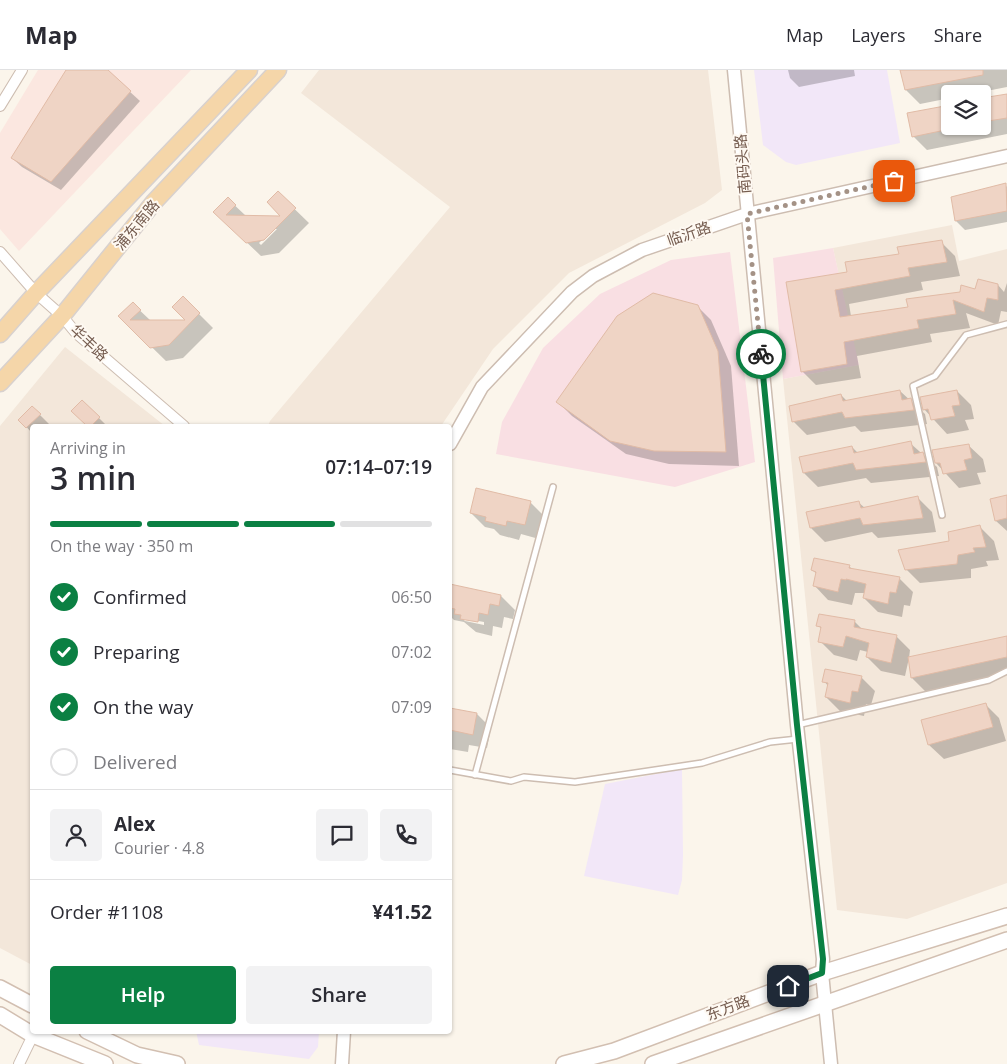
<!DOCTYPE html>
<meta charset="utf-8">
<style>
:root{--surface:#fff;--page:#f2f2f3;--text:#2b2b33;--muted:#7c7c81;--line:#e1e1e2;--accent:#0b8043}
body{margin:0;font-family:"Open Sans","Noto Sans SC",sans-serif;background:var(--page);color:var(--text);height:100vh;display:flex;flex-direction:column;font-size:19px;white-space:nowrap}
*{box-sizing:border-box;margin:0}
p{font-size:16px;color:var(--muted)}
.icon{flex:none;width:28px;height:28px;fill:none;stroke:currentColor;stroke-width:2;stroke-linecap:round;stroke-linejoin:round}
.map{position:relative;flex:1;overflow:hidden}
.sheet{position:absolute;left:30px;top:354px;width:422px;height:610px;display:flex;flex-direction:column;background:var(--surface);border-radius:5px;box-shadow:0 1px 4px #0004}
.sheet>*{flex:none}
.controls{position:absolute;left:941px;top:15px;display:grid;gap:10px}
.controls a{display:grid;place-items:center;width:50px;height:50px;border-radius:5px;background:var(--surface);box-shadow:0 1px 4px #0004;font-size:25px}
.pin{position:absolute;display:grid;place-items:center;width:42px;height:42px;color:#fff;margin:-21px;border-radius:10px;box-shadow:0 2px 8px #0006}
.courier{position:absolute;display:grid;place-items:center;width:50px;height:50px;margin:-25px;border:4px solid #0b8043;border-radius:50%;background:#fff;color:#222;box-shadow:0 1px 6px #0007}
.overview em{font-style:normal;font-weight:600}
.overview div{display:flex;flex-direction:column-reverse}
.overview{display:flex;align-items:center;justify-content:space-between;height:85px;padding:0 20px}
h1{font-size:32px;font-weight:600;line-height:38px}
.bar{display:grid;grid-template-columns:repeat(4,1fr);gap:8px 5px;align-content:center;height:60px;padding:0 20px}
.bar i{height:6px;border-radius:4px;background:var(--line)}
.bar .selected{background:var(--accent)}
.bar p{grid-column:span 4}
.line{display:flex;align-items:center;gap:12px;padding:0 20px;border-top:1px solid var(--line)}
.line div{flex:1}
.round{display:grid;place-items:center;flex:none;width:52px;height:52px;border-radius:5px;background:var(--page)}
ol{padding:0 20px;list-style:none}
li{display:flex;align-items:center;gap:15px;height:55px}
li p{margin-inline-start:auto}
li .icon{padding:5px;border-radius:50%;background:var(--accent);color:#fff;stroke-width:4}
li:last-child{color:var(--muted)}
li i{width:28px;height:28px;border:2px solid var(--line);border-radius:50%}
.primary-button{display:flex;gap:10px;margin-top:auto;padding:10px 20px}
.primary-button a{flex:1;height:58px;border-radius:5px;background:var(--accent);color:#fff;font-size:20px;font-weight:600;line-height:58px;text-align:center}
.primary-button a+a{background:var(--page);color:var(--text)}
header{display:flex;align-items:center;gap:30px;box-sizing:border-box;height:70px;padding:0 25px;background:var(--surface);border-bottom:1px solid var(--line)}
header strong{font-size:24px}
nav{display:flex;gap:28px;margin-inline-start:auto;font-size:18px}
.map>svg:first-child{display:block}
.residential{fill:#f3e7da}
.commercial{fill:#fbe7e0}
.education{fill:#f2e7f8}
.medical{fill:#f9dfe3}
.shadow{fill:#0003;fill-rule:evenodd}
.building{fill:#efd4c5;stroke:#e1bba6}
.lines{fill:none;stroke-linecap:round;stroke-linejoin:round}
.service-casing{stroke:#cdbdb1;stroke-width:8}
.minor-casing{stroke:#cdbdb1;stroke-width:12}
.tertiary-casing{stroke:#cdbdb1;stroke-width:15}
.secondary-casing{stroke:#d2bfb1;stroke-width:18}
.primary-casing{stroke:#d8d1ce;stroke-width:19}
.service{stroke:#fff;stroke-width:5}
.minor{stroke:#fff;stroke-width:10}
.tertiary{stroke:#fff;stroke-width:12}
.secondary{stroke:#fff;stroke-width:15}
.primary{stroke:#f5d6a9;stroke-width:16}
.done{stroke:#a49286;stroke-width:5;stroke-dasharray:0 9}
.route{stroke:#0b8043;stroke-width:6}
.labels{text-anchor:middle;stroke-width:4;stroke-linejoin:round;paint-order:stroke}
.street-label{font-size:15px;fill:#755c4f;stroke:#fef9f2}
</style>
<header>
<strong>Map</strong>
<nav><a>Map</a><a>Layers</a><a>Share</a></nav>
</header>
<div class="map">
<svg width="1007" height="994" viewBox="0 0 1007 994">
<rect width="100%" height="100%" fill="#fbf5eb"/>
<g class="residential">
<polygon points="319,0 708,0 722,120 705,133 569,203 493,279 441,356 268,356 270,351 450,137 301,23"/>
<polygon points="952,155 959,191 1007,179 1007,813 907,849 837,840 783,309 858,295 833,178"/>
<polygon points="65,277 165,356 32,356 32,895 0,878 0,356"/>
</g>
<polygon class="commercial" points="38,0 191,0 19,181 0,159 0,63"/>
<g class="education">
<polygon points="754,0 887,0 900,73 796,95 786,92 763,75"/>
<polygon points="682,699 683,785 682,810 678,825 584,806 605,714"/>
<polygon points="196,961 319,961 318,977 309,989 199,975"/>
</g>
<g class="medical">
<polygon points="833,178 859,295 783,309 773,188"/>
<polygon points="730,182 755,392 675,417 496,384 502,352 543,278 600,224 671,190"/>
</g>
<g class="shadow">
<polygon points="68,0 106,0 140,31 61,120 22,97 12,88"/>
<polygon points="788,0 854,0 855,6 799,17 790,8"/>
<polygon points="901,0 1007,0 1007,17 971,24 950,24 950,28 920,34 906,20"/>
<polygon points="1007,25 1007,64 927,80 913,66 950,36 950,56 982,56 982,30"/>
<polygon points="1005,115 1007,117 1007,152 965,160 956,151"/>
<path d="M278,123L309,153L279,183L261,186L215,142L228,129L246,146L283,147ZM273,159H277L261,175L259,173Z"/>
<polygon points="941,172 955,186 960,206 921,212 923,220 849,234 851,246 910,238 998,215 1004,222 1007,213 1007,242 1001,241 998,255 966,243 970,258 930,264 932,272 857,286 861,308 816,315 802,301 788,213 849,203"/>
<polygon points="183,228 213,258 183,288 166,291 120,246 133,234 151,251 188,252"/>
<polygon points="697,236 711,250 731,296 739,396 669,394 626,384 572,346 558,332"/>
<polygon points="900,321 925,344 927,354 861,362 855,356 807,365 793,351 841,325 847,331"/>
<polygon points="957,321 971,335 974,349 965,350 969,360 947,364 924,339"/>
<polygon points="82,331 107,356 32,356 32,363 20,350 32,337 50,355 88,355"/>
<polygon points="910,373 937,397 939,406 871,413 866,408 818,417 804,403 852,377 858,383"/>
<polygon points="968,375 983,389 986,402 977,403 981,414 959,418 936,393"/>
<polygon points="1007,426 1007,461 996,451"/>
<polygon points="918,428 932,442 936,462 878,468 872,462 825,472 811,458 858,432 865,438"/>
<polygon points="530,432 544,446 539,469 521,464 519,470 500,465 494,459 485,457 471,443"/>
<polygon points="980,457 994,471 999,490 986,491 988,496 971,499 971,508 920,513 906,499 950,472"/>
<polygon points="849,496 853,500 899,508 913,522 910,536 904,535 902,547 878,542 864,528 865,523 855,523 852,535 828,530 814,515 817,504 812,500"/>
<path d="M450,516L501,526L515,540L513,549L504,547L502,558L493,556L492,566L476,562L464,552L454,550L450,546ZM462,548L484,552V555L465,551Z"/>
<polygon points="855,552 863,560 896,566 910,580 909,588 1007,567 1007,604 926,622 912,608 909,588 905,606 881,601 867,587 868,582 860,580 857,591 834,585 820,571 822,560 818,555"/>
<polygon points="861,607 875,621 871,635 866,634 864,646 840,641 826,627 828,616 824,611"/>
<polygon points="985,634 999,648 1006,671 944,689 929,675"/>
<polygon points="450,639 477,644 491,658 487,678 469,675 468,682 450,679"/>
</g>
<g class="building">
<polygon points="66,0 108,0 131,21 51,112 11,88"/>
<polygon points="900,0 983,0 983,5 905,20"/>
<polygon points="1007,24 1007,48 982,52 982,28"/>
<polygon points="950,35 950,59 912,67 907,43"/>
<polygon points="1006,113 1007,141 955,151 951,127"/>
<polygon points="278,121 296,138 264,170 246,173 213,142 228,127 236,135 226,145 280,146 267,132"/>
<polygon points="942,170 947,192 908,198 910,206 835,220 840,247 908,237 906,229 960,222 961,215 975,219 978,209 998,214 998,230 987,228 984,242 953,230 956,244 917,250 919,258 844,272 847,294 801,302 786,212 847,202 845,192 899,184 897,177"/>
<polygon points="653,223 698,235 718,281 726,382 654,381 610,371 556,332 617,246"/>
<polygon points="183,226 200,243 169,275 150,278 118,246 133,232 141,240 130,250 185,250 172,237"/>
<polygon points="900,320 902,330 911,328 914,340 845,348 842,342 792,352 789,336 841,324 843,331"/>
<polygon points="957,320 960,335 952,336 955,346 931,350 928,339 923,340 920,327"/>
<polygon points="82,330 100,347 91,356 87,356 71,341"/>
<polygon points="32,336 41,344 26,358 18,350"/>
<polygon points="911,371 914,384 923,382 926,392 856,400 853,393 803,403 799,387 852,376 854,383"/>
<polygon points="969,374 972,388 964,390 967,400 943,404 940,393 935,393 932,380"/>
<polygon points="476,418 531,431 525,455 507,451 506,456 485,451 486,447 470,443"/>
<polygon points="1007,425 1007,448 995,451 990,429"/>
<polygon points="918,426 923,448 863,455 860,448 810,458 806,442 859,431 861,438"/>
<polygon points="980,455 986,477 973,478 975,482 958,485 957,494 905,500 898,480 949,471 948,462"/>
<polygon points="814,488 850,495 849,498 900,507 896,523 890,522 888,534 863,528 866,514 846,509 846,510 841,509 838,522 813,516 816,502 811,500"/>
<polygon points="450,514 501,525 499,536 490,534 488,545 479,543 478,552 460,549 461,545 454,544 455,539 450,538"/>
<polygon points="819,544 855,550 854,557 897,565 891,593 866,587 869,573 846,566 843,577 818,572 821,557 816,556"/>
<polygon points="1007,566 1007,587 911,608 908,587"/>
<polygon points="825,599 862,606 858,622 852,621 850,633 825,627 828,613 822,612"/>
<polygon points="986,633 993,657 928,675 921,650"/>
<polygon points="450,638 477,643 473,665 450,660"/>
</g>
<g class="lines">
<defs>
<g id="service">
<polyline points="942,445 913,316 935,306 966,265 1007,254"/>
<polyline points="797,655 989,610 1007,601"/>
<polyline points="450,700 511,711 524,707 575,712 702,693 770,672 798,669"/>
<polyline points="475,705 553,417"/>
</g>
<g id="minor">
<polyline points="0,36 22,0"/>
<polyline points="0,182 36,223 62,246 76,263 184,356"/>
<polyline points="19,994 35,961"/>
</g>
<g id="tertiary">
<polyline points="734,0 797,655 823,889 822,903 831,994"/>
<polyline points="450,374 482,317 572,222 593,206 642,180 747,144 1007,86"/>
<polyline points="342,994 344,961"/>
</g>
<g id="secondary">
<polyline points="0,918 32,935"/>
<polyline points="0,945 33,965 105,994"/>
<polyline points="87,961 137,985 177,994"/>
<polyline points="564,994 614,981 822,903 1007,846"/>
<polyline points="653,994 1007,870"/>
</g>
<g id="primary">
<polyline points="0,264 36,223 249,0"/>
<polyline points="0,313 62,246 154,132 278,0"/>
</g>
</defs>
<use href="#service" class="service-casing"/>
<use href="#minor" class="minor-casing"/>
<use href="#tertiary" class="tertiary-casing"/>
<use href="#secondary" class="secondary-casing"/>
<use href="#primary" class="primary-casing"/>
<use href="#service" class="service"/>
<use href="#minor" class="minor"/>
<use href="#tertiary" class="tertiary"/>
<use href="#secondary" class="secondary"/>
<use href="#primary" class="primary"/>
</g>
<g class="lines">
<polyline class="done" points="761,284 747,144 894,111"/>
<polyline class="route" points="761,284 797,655 823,889 822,903 788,916"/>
</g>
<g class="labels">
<g class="street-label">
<text transform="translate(743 94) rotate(-95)" y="5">南码头路</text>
<text transform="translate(137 155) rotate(-50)" y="5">浦东南路</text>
<text transform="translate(689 164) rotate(-19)" y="5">临沂路</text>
<text transform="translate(89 273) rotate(43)" y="5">华丰路</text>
<text transform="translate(728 938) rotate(-21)" y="5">东方路</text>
</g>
</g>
</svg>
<div class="controls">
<a><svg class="icon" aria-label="layers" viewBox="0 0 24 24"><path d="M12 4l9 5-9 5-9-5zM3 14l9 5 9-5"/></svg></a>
</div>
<div class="pin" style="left:894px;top:111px;background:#ea580c"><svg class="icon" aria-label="bag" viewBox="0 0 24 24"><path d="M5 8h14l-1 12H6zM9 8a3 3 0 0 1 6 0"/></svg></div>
<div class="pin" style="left:788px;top:916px;background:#1f2937"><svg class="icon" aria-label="home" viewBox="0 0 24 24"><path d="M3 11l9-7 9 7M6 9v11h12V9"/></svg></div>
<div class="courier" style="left:761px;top:284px"><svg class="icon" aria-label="bike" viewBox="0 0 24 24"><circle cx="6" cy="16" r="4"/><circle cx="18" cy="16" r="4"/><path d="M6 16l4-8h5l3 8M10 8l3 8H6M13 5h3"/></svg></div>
<section class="sheet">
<div class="overview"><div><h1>3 min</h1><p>Arriving in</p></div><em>07:14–07:19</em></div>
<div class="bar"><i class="selected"></i><i class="selected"></i><i class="selected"></i><i></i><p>On the way · 350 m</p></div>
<ol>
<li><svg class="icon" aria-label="check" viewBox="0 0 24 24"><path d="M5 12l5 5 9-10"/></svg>Confirmed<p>06:50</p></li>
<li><svg class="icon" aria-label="check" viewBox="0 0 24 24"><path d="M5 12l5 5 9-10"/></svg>Preparing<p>07:02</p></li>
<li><svg class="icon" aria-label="check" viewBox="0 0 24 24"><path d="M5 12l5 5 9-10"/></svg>On the way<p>07:09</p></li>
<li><i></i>Delivered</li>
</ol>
<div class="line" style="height:90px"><a class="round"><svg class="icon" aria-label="person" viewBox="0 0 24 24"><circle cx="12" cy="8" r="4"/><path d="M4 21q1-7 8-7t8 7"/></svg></a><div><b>Alex</b><p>Courier · 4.8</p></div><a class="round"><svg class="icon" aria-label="chat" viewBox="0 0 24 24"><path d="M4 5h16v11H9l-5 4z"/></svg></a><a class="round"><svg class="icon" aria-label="phone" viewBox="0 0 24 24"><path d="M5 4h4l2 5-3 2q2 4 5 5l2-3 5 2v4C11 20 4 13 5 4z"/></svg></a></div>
<div class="line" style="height:65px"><div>Order #1108</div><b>¥41.52</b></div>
<div class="primary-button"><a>Help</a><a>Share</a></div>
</section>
</div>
